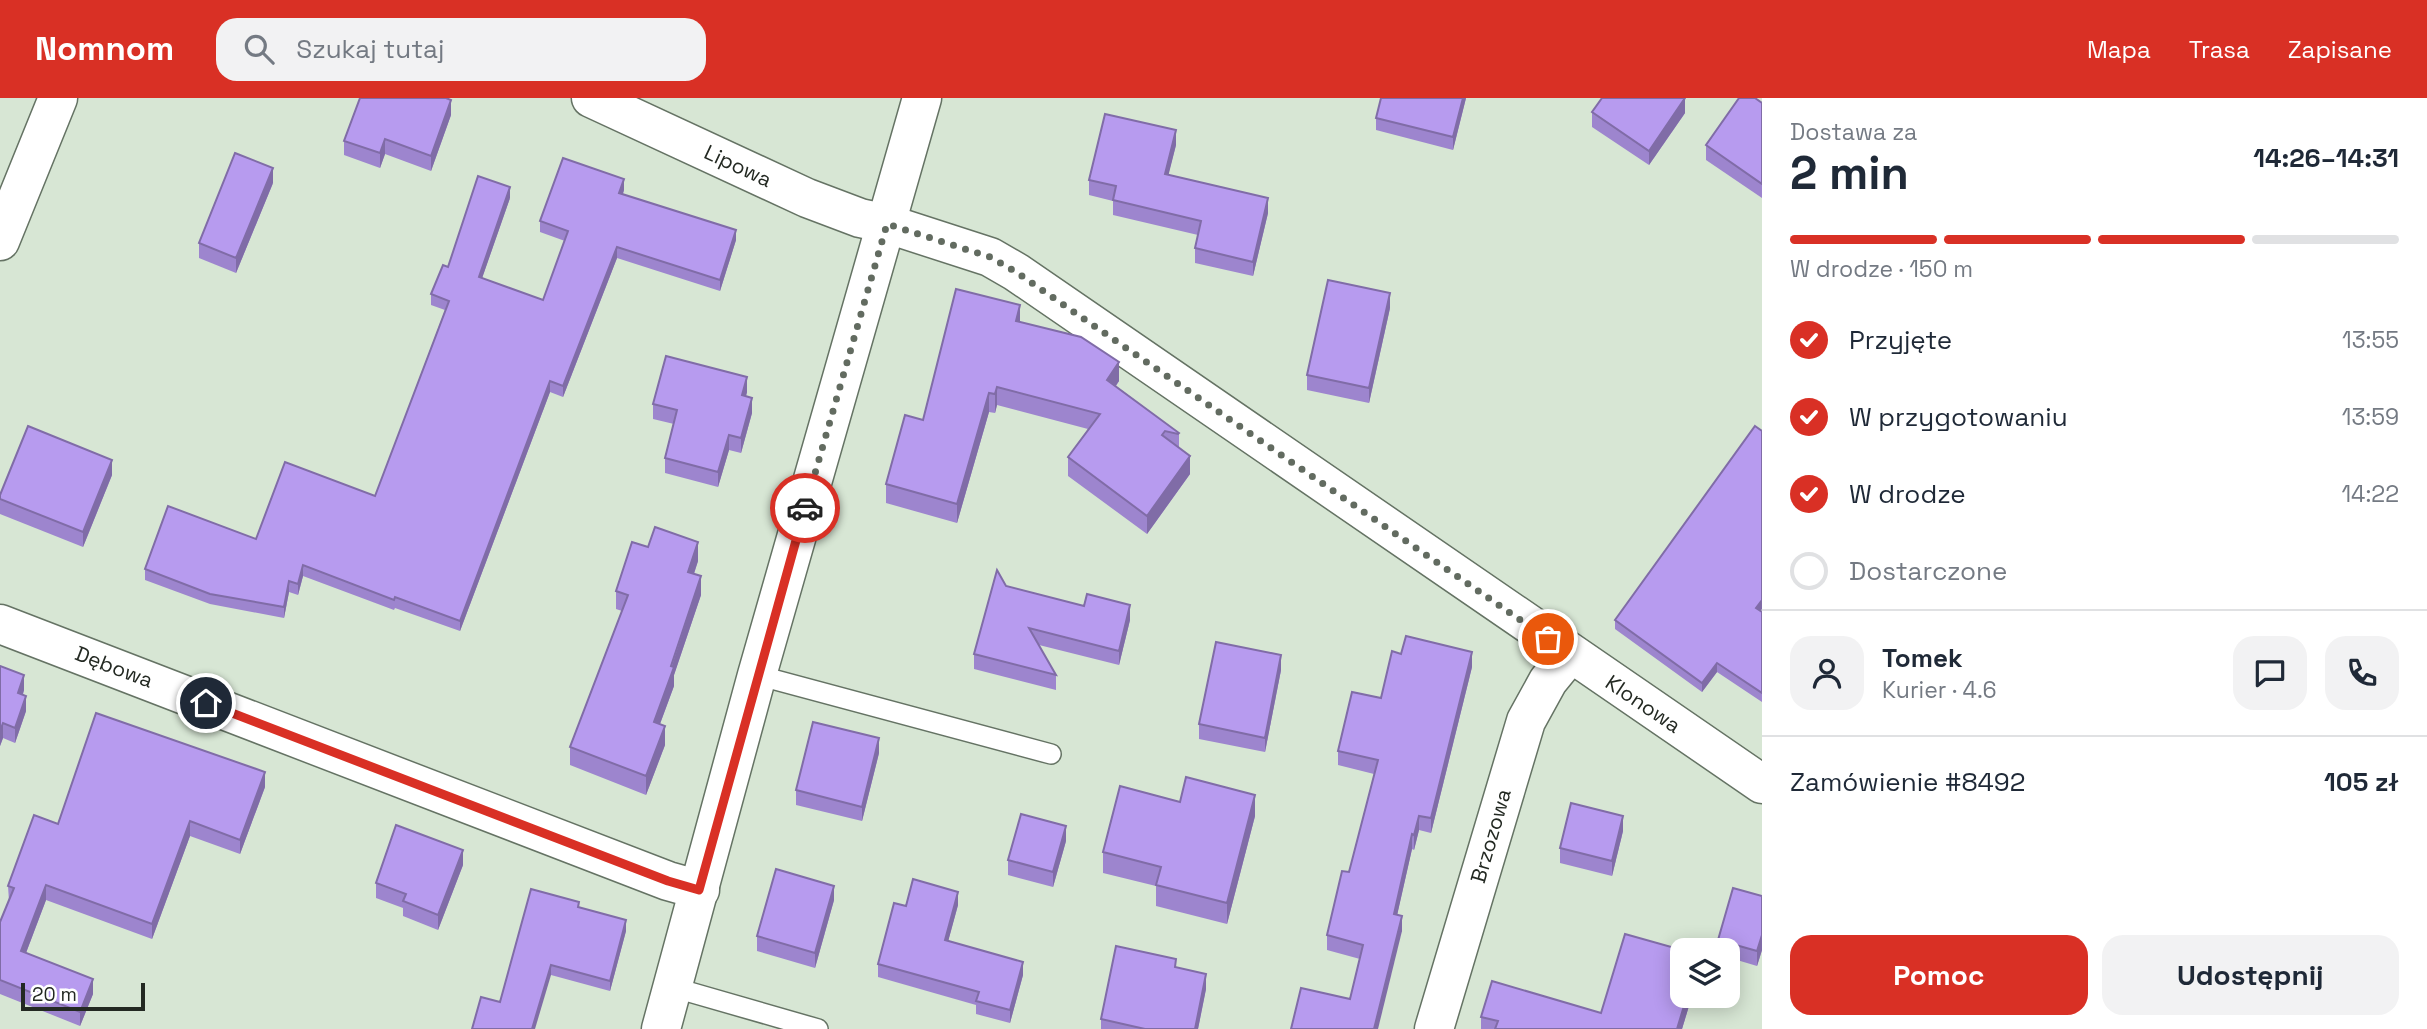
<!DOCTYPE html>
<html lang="pl">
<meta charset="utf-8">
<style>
:root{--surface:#fff;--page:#f2f2f3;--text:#1f2937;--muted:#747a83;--line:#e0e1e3;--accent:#d93025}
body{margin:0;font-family:"Space Grotesk",sans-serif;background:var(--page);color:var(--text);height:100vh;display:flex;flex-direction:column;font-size:26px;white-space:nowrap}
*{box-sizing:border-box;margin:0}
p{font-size:23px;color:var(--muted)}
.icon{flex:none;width:38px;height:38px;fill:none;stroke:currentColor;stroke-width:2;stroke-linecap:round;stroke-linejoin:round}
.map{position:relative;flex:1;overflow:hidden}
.side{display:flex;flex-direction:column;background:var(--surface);width:665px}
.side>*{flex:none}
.buttons{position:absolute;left:1670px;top:840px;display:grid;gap:14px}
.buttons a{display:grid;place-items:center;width:70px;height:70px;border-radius:14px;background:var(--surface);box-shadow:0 4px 18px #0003;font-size:35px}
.scale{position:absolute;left:21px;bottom:18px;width:124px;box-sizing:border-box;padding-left:7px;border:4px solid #232922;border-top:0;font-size:19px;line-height:24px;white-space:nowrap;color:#232922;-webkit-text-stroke:5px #fff;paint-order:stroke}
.pin{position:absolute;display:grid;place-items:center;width:60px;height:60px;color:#fff;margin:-30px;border:4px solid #fff;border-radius:50%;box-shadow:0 2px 7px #0007}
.courier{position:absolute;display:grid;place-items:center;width:70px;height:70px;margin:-35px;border:5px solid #d93025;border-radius:50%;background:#fff;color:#222;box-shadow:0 2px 9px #0007}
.summary em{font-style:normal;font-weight:700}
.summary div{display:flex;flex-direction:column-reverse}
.summary{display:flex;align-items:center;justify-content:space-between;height:119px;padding:0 28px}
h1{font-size:46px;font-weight:700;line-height:52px}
.bar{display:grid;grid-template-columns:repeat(4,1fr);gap:10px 7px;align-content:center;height:84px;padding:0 28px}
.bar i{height:9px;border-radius:5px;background:var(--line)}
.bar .current{background:var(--accent)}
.bar p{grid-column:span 4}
.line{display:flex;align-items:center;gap:18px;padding:0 28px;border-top:2px solid var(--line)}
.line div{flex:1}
.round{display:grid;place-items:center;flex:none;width:74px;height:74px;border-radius:21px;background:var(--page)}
ol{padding:0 28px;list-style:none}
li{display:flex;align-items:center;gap:21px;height:77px}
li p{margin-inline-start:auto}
li .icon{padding:7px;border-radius:50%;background:var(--accent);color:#fff;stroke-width:4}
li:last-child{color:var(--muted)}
li i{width:38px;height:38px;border:4px solid var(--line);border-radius:50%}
.button{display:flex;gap:14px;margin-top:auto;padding:14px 28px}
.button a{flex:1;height:80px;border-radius:21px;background:var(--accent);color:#fff;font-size:28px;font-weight:700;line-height:80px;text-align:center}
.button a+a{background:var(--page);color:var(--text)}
header{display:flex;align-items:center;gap:42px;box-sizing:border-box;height:98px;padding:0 35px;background:var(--accent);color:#fff}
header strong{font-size:33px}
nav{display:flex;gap:38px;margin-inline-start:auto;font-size:24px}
.search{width:490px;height:63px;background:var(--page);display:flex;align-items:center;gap:18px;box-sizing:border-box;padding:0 24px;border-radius:21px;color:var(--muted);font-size:26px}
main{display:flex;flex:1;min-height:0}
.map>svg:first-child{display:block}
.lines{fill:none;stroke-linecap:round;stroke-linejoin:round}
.service-casing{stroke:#657364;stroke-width:22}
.minor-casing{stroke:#657364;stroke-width:41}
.service{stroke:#fff;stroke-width:19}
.minor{stroke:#fff;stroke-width:38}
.wall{fill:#9d85ce}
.shaded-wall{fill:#806ca7}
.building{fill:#b79bef;stroke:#806ca7;stroke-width:2}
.done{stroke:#626b60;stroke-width:7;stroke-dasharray:0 12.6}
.route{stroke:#d93025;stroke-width:9}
.labels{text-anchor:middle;stroke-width:5;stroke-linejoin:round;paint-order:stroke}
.street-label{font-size:21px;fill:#232922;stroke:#fff}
</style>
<header>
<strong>Nomnom</strong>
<div class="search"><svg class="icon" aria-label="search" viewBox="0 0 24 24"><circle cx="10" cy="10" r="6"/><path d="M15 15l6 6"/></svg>Szukaj tutaj</div>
<nav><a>Mapa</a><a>Trasa</a><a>Zapisane</a></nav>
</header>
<main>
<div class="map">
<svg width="1762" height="931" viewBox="0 0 1762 931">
<rect width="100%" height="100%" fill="#d7e6d4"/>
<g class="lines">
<defs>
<g id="service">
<polyline points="757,577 1051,656"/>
<polyline points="672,889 818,931"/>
</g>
<g id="minor">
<polyline points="591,0 807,100 860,120 888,126 990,159 1016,174 1762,686"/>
<polyline points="0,143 58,0"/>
<polyline points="0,526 668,783 700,792"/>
<polyline points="661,931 757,577 922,0"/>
<polyline points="1434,931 1526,623 1548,583 1570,556"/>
</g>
</defs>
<use href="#service" class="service-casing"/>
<use href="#minor" class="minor-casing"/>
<use href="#service" class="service"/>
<use href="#minor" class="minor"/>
</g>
<g class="wall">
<polygon points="1466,0 1453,52 1376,32 1376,20"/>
<polygon points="1762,5 1762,100 1706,62 1706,47"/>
<polygon points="1592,14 1685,15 1649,67 1592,29"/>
<polygon points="451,17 431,73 385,56 380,70 344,57 344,43"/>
<polygon points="1176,47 1168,77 1268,115 1253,178 1195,165 1195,150 1198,137 1113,117 1113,103 1089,97 1089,82"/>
<polygon points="273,85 236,175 199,160 199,145"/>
<polygon points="624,92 623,96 736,142 720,193 617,160 563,299 550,294 460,533 395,510 394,512 303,478 298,497 289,494 284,520 210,506 145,482 145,471 256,441 375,398 445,212 431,207 431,196 448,169 510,100 482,180 543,202 565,143 540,134 540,123"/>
<polygon points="1390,210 1369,305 1307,292 1307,277"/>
<polygon points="1020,224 1119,283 1116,288 1179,335 1179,350 1190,376 1147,436 1068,378 1068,359 1088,331 997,307 995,315 989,314 957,425 886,405 886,386 923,322"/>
<polygon points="747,294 746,298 752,315 741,355 729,352 718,389 665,375 665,360 674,326 653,321 653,306"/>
<polygon points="112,377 83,449 0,416 0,397"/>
<polygon points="698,463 694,476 701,497 674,577 674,588 660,626 665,647 646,697 570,667 570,649 622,513 616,511 616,493"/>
<polygon points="1006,488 1084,508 1130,522 1119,567 1039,547 1056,577 1056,592 974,571 974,556"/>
<polygon points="1760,513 1762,514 1762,604 1717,574 1702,594 1615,531 1615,522"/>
<polygon points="0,568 24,592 23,597 26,613 15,645 3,640 0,648"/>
<polygon points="1472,569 1431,735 1419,732 1414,752 1412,751 1397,817 1402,833 1350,901 1360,861 1327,852 1327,837 1349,774 1374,676 1338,667 1338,653 1381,600"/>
<polygon points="1281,572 1265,654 1199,641 1199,626"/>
<polygon points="879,655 862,723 796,707 796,692"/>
<polygon points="265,689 240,756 190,738 152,841 46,802 26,855 93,896 80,928 0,896 0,824 9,803 8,788 58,726"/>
<polygon points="1180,704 1255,718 1227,826 1156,808 1156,788 1103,775 1103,754"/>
<polygon points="1623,733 1612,778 1560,765 1560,750"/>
<polygon points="1066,743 1053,789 1008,777 1008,762"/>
<polygon points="463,767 438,832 403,818 403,810 376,800 376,785"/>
<polygon points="1762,798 1762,852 1757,868 1727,859 1727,852 1718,852 1718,842"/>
<polygon points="834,802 815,870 757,853 757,838"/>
<polygon points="958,807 948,843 1023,877 1010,925 976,916 976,907 878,879 878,866 906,808"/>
<polygon points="579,809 626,833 610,893 551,877 500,904"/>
<polygon points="1176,870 1206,891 1198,931 1101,931 1101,921"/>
<polygon points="1682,898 1692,898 1682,931 1481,931 1481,919 1601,915"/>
</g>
<g class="shaded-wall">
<polygon points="1463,0 1466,0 1453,52 1453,39"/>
<polygon points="1685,0 1685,15 1649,67 1649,53"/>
<polygon points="451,2 451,17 431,73 431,58"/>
<polygon points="1176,32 1176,47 1165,91 1165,76"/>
<polygon points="385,41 385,56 380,70 380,55"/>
<polygon points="273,70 273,85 236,175 236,160"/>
<polygon points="624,81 624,92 619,106 619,95"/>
<polygon points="510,89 510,100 479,189 479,179"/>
<polygon points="1268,100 1268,115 1253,178 1253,164"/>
<polygon points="736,132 736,142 720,193 720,182"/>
<polygon points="617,149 617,160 563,299 563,288"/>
<polygon points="1390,195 1390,210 1369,305 1369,290"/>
<polygon points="1020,207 1020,226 1016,223"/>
<polygon points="1119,264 1119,283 1107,300 1107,282"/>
<polygon points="747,279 747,294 742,312 742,297"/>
<polygon points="550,283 550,294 460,533 460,523"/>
<polygon points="997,289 997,307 995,315 995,296"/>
<polygon points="989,295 989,314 957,425 957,406"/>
<polygon points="752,300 752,315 741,355 741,340"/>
<polygon points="729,337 729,352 718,389 718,374"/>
<polygon points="1190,358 1190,376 1147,436 1147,418"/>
<polygon points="112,362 112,377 83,449 83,434"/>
<polygon points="698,444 698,463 688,493 688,474"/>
<polygon points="303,467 303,478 298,497 298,486"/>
<polygon points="701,478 701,497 674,577 674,588 654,642 654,624"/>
<polygon points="289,483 289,494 284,520 284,509"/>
<polygon points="1762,502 1762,511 1756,519 1756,510"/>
<polygon points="1130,507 1130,522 1119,567 1119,553"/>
<polygon points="1472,554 1472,569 1431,735 1431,720"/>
<polygon points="1281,557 1281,572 1265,654 1265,640"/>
<polygon points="1717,565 1717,574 1702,594 1702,585"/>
<polygon points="24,577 24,592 18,610 18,595"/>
<polygon points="26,598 26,613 15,645 15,630"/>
<polygon points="3,625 3,640 0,648 0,633"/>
<polygon points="665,628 665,647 646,697 646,678"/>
<polygon points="879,640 879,655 862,723 862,709"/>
<polygon points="265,674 265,689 240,756 240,742"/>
<polygon points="1255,697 1255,718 1227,826 1227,805"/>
<polygon points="1419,718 1419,732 1414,752 1414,737"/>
<polygon points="1623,718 1623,733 1612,778 1612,763"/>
<polygon points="190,723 190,738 152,841 152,826"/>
<polygon points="1066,728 1066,743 1053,789 1053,774"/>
<polygon points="1412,736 1412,751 1394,831 1394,816"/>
<polygon points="463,752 463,767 438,832 438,817"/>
<polygon points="46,787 46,802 21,868 21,853"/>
<polygon points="834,788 834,802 815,870 815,855"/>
<polygon points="958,794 958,807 945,855 945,842"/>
<polygon points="1402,818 1402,833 1378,931 1374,931"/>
<polygon points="626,822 626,833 610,893 610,883"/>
<polygon points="1762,837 1762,852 1757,868 1757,853"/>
<polygon points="1023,864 1023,877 1010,925 1010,912"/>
<polygon points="551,867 551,877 535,931 532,931"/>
<polygon points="1206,876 1206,891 1198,931 1195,931"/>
<polygon points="93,881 93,896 80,928 80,914"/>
<polygon points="1687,898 1692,898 1682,931 1677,931"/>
</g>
<g class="building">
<polygon points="360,0 446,0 451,2 431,58 385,41 380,55 344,43"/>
<polygon points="1381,0 1463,0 1453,39 1376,20"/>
<polygon points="1602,0 1685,0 1649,53 1592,14"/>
<polygon points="1739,0 1755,0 1762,5 1762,86 1706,47"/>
<polygon points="1105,16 1176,32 1165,76 1268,100 1253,164 1195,150 1201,123 1113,102 1116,88 1089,82"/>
<polygon points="235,55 273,70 236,160 199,145"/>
<polygon points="563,60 624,81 619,95 736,132 720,182 617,149 563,288 550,283 460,523 395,499 394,502 303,467 298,486 289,483 284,509 210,496 145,471 168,408 256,441 285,364 375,398 449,203 431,196 443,167 448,169 478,78 510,89 479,179 543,202 568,133 540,123"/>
<polygon points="1328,182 1390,195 1369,290 1307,277"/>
<polygon points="956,191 1020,207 1016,223 1081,239 1119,264 1107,282 1179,335 1178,336 1165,333 1162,337 1190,358 1147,418 1068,359 1100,316 997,289 995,296 989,295 957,406 886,386 905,317 923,322"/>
<polygon points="666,258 747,279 742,297 752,300 741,340 729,337 718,374 665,360 677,312 653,306"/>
<polygon points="28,328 112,362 83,434 0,401 0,397"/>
<polygon points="1755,328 1762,333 1762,502 1756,510 1762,514 1762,595 1717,565 1702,585 1615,522"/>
<polygon points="655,429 698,444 688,474 701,478 671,568 674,569 654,624 665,628 646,678 570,649 628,497 616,493 632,444 648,449"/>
<polygon points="997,472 1006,488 1084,508 1087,496 1130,507 1119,553 1029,530 1056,577 974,556"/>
<polygon points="1406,538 1472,554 1431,720 1419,718 1414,737 1412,736 1394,816 1402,818 1374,931 1291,931 1301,890 1350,901 1363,847 1327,837 1342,773 1349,774 1378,662 1338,653 1352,594 1381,600 1392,553 1401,556"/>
<polygon points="1216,544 1281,557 1265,640 1199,626"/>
<polygon points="0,568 24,577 18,595 26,598 15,630 3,625 0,633"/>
<polygon points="96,615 265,674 240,742 190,723 152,826 46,787 21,853 93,881 80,914 0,882 0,824 14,790 8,788 34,717 58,726"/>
<polygon points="813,624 879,640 862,709 796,692"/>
<polygon points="1186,679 1255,697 1227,805 1156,787 1161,769 1103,754 1120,688 1180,704"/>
<polygon points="1571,705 1623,718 1612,763 1560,750"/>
<polygon points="1021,716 1066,728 1053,774 1008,762"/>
<polygon points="396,727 463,752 438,817 403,803 406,796 376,785"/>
<polygon points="776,771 834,788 815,855 757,838"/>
<polygon points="913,781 958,794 945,842 1023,864 1010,912 976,903 979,894 878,866 894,805 906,808"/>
<polygon points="1733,790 1762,798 1762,837 1757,853 1718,842"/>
<polygon points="531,791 579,804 578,809 626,822 610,883 551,867 532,931 472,931 481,899 500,904"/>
<polygon points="1625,836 1682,852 1682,898 1687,898 1677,931 1495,931 1498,923 1481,919 1492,883 1601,915"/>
<polygon points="1116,848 1176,861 1175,869 1206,876 1195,931 1145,931 1101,921"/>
</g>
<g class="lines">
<polyline class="done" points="805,410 887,126 990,159 1016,174 1548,541"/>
<polyline class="route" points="206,605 668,783 699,792 805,410"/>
</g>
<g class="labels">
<g class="street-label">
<text transform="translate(738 68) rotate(25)" y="7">Lipowa</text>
<text transform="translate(114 569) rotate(21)" y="7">Dębowa</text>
<text transform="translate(1643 606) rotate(34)" y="7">Klonowa</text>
<text transform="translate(1491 738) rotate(-74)" y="7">Brzozowa</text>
</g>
</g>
</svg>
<div class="buttons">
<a><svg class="icon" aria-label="layers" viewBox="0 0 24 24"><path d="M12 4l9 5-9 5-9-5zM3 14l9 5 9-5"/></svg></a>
</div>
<div class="scale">20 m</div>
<div class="pin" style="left:1548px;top:541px;background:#ea580c"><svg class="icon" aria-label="bag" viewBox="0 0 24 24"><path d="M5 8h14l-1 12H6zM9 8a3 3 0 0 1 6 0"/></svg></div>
<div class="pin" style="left:206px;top:605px;background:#1f2937"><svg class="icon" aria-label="home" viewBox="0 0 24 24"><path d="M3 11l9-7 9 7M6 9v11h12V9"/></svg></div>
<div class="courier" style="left:805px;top:410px"><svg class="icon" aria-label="car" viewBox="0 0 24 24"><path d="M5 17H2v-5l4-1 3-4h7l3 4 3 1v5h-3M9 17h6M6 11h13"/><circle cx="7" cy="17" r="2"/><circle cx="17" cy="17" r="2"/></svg></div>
</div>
<section class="side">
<div class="summary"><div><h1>2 min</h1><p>Dostawa za</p></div><em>14:26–14:31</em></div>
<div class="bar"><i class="current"></i><i class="current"></i><i class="current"></i><i></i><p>W drodze · 150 m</p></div>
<ol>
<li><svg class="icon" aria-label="check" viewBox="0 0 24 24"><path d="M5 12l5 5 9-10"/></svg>Przyjęte<p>13:55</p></li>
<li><svg class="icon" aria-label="check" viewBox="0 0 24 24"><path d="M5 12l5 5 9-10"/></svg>W przygotowaniu<p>13:59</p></li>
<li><svg class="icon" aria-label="check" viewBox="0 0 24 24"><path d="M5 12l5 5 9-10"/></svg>W drodze<p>14:22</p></li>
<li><i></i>Dostarczone</li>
</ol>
<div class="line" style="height:126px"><a class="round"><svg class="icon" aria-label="person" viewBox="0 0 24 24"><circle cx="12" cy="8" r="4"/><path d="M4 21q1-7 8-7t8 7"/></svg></a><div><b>Tomek</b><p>Kurier · 4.6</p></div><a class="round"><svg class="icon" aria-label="chat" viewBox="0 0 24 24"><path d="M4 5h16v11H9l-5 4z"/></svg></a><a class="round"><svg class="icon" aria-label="phone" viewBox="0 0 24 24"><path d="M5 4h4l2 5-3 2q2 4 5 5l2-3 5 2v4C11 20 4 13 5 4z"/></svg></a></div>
<div class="line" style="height:91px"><div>Zamówienie #8492</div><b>105 zł</b></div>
<div class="button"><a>Pomoc</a><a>Udostępnij</a></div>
</section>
</main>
